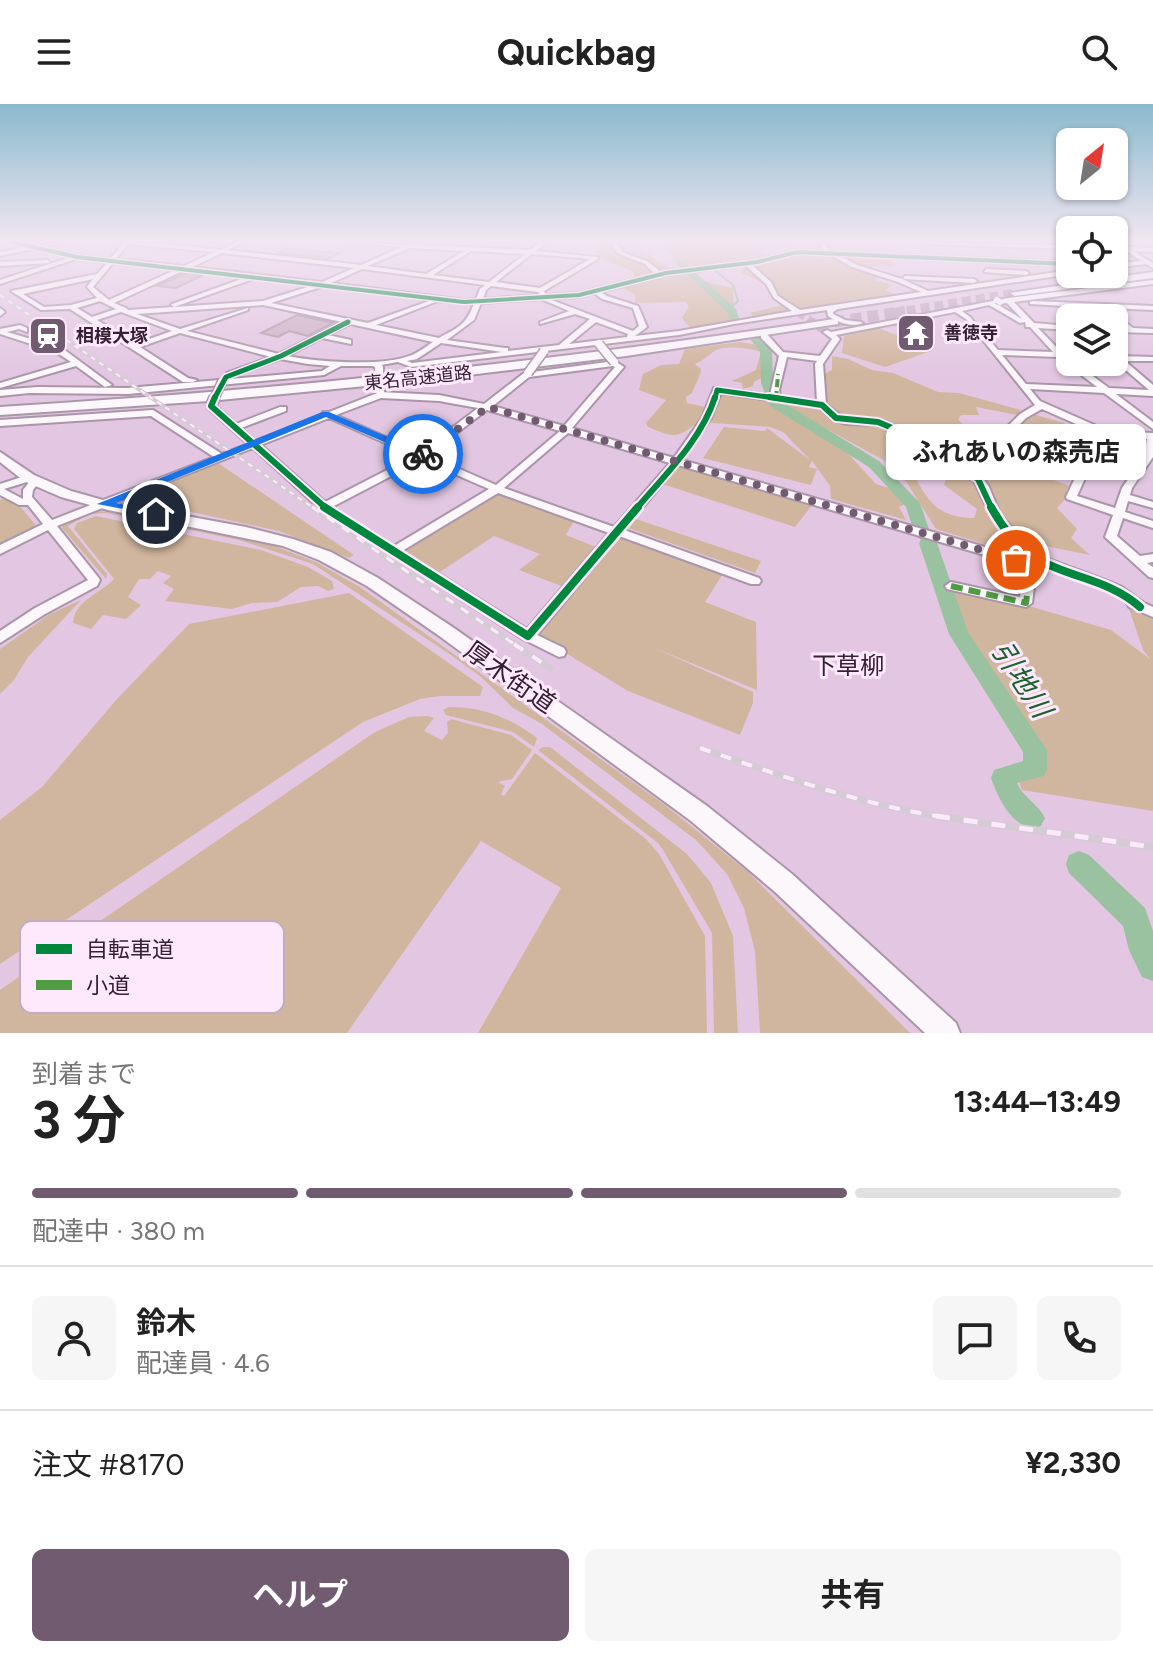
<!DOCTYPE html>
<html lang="ja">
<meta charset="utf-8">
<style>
:root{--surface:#fff;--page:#f6f6f6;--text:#222;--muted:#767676;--line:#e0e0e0;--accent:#715b71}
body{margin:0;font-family:Figtree,"Noto Sans JP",sans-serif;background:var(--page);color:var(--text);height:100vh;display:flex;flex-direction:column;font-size:30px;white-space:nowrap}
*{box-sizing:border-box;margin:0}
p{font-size:26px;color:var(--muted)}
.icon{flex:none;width:44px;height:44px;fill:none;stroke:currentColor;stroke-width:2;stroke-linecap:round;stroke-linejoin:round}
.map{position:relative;height:929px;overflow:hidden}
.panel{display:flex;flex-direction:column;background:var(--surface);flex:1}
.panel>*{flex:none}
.needle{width:52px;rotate:30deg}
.fabs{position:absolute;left:1056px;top:24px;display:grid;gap:16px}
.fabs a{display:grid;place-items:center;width:72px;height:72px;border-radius:12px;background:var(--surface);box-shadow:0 2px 6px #0004;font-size:40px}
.pin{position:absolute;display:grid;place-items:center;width:68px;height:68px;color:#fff;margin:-34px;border:4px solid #fff;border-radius:50%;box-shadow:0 2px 8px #0007}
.courier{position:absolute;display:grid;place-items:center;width:80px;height:80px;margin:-40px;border:6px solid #1a73e8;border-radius:50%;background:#fff;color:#222;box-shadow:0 2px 10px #0007}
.bubble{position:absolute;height:56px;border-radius:12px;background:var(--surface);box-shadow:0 2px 6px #0004;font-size:26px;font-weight:700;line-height:56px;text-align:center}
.head em{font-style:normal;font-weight:700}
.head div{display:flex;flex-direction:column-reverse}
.head{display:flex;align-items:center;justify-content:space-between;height:136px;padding:0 32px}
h1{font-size:52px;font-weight:700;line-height:60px}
.bar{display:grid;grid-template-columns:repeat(4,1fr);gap:12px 8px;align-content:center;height:96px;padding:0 32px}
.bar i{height:10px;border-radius:6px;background:var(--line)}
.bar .on{background:var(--accent)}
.bar p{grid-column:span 4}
.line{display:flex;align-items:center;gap:20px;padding:0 32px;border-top:2px solid var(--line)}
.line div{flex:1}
.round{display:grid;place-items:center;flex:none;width:84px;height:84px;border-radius:12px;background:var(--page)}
.action{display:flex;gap:16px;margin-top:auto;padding:16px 32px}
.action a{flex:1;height:92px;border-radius:12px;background:var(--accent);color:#fff;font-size:32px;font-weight:700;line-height:92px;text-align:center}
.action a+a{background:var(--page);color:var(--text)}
header{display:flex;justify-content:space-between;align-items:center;height:104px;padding:0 32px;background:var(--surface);font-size:36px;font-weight:700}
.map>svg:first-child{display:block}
.green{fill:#d1b69f;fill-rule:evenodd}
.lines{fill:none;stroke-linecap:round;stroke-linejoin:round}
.stream{stroke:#9ac2a1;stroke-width:2}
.river{fill:#9ac2a1;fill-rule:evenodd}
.building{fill:#ccb1c4;stroke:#b39cad;stroke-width:2}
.minor-tunnel{stroke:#c0a6bf;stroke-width:8;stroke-dasharray:8 4;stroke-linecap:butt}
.highway-tunnel-far1{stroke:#c0a6bf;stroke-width:9;stroke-dasharray:9 5;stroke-linecap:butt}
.highway-tunnel{stroke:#c0a6bf;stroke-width:11;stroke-dasharray:11 6;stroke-linecap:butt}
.minor-casing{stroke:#aa95a9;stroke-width:4}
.major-casing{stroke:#aa95a9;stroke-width:4}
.highway-casing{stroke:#aa95a9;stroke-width:4}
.minor{fill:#fbf7fb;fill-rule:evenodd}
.major{fill:#fbf7fb;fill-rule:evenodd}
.highway{fill:#fbf7fb;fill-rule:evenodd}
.rail-far3-casing{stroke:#d4cbd4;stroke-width:4}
.rail-far2-casing{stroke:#d4cbd4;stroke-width:6}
.rail-far1-casing{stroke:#d4cbd4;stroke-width:7}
.rail-casing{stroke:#d4cbd4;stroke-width:8}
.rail-far3{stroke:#fee8fc;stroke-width:2;stroke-dasharray:5;stroke-linecap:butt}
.rail-far2{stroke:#fee8fc;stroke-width:3;stroke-dasharray:9;stroke-linecap:butt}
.rail-far1{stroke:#fee8fc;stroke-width:4;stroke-dasharray:11;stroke-linecap:butt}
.rail{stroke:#fee8fc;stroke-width:5;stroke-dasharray:14;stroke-linecap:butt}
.minor-bridge-far3-casing{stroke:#aa95a9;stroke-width:8;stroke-linecap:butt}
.minor-bridge-far2-casing{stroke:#aa95a9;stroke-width:11;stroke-linecap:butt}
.minor-bridge-far1-casing{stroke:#aa95a9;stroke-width:13;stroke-linecap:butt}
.minor-bridge-casing{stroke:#aa95a9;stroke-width:16;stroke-linecap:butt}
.minor-bridge-far3{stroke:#fbf7fb;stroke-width:6}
.minor-bridge-far2{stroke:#fbf7fb;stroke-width:8}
.minor-bridge-far1{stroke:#fbf7fb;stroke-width:10}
.minor-bridge{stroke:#fbf7fb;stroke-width:12}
.quiet-far1{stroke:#519b43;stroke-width:4;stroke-dasharray:8 4;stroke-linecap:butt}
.quiet{stroke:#519b43;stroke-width:6;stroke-dasharray:12 6;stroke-linecap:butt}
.cycleway-far3-casing{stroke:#fee8fc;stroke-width:7}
.cycleway-far2-casing{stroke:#fee8fc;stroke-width:8}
.cycleway-far1-casing{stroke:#fee8fc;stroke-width:10}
.cycleway-casing{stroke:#fee8fc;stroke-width:13}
.cycleway-far3{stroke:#00873e;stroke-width:4}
.cycleway-far2{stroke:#00873e;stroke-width:5}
.cycleway-far1{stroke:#00873e;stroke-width:6}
.cycleway{stroke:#00873e;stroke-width:8}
.route{fill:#1a73e8}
.done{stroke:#715b71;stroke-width:8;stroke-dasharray:0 14.4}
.labels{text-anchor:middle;stroke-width:6;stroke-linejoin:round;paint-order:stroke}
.far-poi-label{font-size:18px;font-weight:bold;fill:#342134;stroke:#fee8fc;text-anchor:start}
.far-street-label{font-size:18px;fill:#342134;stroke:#fee8fc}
.neighbourhood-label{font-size:24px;fill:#342134;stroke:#fee8fc}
.near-street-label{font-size:26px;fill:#342134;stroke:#fee8fc}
.near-water-label{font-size:28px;font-style:italic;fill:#1a632c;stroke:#fee8fc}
.key{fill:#fee8fc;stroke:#c1acc0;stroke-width:2}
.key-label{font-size:22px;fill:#342134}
</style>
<header><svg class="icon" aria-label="menu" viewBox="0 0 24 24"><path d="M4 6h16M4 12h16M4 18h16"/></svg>Quickbag<svg class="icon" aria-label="search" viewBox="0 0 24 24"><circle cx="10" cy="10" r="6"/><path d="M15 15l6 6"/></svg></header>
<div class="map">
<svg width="1153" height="929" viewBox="0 0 1153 929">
<rect width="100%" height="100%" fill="#e3c7e2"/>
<g class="green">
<path d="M602,138H637C659,166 699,177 733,184L734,206L742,219L718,225H691L682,214L689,203L686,198L635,199V191L621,183L639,177L634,174V168L598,153L596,143L601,142Z"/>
<polygon points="667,138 782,138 792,147 768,144 758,146 767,152 755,157 695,162 686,161 666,141"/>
<polygon points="813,144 886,151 895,162 857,162 879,171 875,176 892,181 886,186 899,193 754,213 750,209 787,200 773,183 741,169 744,164 788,150 796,153 805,151 805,146"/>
<polygon points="878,224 900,232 903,237 931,247 885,263 842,249 844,232"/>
<path d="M740,238L772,243L767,253L766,271L754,278L753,282L743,285L742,279L732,277L756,266L761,248C751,244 727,241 716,246C710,250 704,256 695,260L701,265C700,273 695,281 692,289L686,293L687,299L705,303L725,289L762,294L819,328L842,343L876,380L898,387L907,399L899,403L906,416L831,395L830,382L812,357L809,363L817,365L811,381L703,354L724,323L765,327L767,324L810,356L783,328L770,323L698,318C676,335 675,334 648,323L646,319L666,296L639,286L643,270L661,261L679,260L685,245Z"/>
<path d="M832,252L848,255L872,266L893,269L938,288L959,289L1021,306L1017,311L976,303L979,311H961L958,316L977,331L1011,337L1021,319L1036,311L1065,319L1053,332L1067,340L1041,355H1034L1044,372L1069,382L1066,387L1070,390L1057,404L1077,425L1071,434L1090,451L1040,441L1033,433L1037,429L1015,430L995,407L994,392L987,381L952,353L913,332L975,380L992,413L1017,442L1015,447H1007L936,425L907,379L889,359L779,299L777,296L821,304L823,271L832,266ZM885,339L947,372L944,381L977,405L974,414C942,413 932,403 917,377L924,372C916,353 892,354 885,339Z"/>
<polygon points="215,357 354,451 349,454 279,427 127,394"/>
<polygon points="677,361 813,400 795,423 662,380"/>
<polygon points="497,388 575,415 566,431 596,443 564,483 519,466 540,450 494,432 437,470 400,447"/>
<polygon points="5,394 18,400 39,425 0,444 0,396"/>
<polygon points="97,406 269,440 316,458 360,483 665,701 748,768 910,929 760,929 755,847 744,804 727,770 696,736 542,620 513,604 480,572 448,549 313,460 239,436 106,409 90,410 68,422 107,470 106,475 62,424 64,419"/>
<path d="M96,412L261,446L308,463L332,477L334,485L328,487L318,482L301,483L277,498L252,499L232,505L165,497L174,485L163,479L171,472L158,467L150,475H139L128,493L141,501L126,515L103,511L91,525L73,519C74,497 101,489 114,475L74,425L77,419Z"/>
<polygon points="636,415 761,457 755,469 628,424"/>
<polygon points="623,432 724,468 705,498 756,518 757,586 652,543 753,588 753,599 740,631 628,587 538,532 536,529 615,433"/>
<polygon points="950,484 1019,499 1111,526 1150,555 1143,546 1129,505 1153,515 1153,707 1022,686 1019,677 1028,655 1025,636 970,541"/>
<polygon points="349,489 483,583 480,592 440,592 420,595 363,618 0,860 0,716 42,683 117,595 189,520"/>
<polygon points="81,496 28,553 14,576 0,590 0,545 50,510"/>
<path d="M448,603C481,602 511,614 537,634L534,643L513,628L446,611L443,606Z"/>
<polygon points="427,612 434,614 424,627 442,636 448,629 447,618 451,615 511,631 532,646 512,675 498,678 505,682 501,690 504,692 535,649 646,735 659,750 705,832 707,929 478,929 561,784 481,737 347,929 0,929 0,886 375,628 409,613"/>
<polygon points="543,643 550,643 687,750 711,779 733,832 738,929 714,929 712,829 663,746 658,739 538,646"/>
</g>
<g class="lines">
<g class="stream">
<polyline points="663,138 680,159"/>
<polyline points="713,165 733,181 738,197 729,205"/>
</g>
<g class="river">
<polygon points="677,157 683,157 736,205 740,218 732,218 727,208 677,161"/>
<path d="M755,231L772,246L773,279L781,297L879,357L920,399L931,431L930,434L937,439L968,528L1047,646V665L1044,672L1017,679C1023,693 1038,700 1045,714L1041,722L1032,726C1009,717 999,696 991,674L994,666L1023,657V648L949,530L919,439L921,436L915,431L906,403L869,363L770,302L761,279L760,247L749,234Z"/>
<polygon points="1079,747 1089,751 1145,804 1153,827 1153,877 1142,873 1129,846 1123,822 1069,769 1066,760 1069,751"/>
</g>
</g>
<g class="building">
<polygon points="286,144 322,148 339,149 330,154 278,149"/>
<polygon points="186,169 203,171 176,184 157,182"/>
<polygon points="297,211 333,219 308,232 289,227 278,233 261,229"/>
</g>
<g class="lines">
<polyline class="minor-tunnel" points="798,208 825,227"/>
<polyline class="highway-tunnel-far1" points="893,209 1015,189"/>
<polyline class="highway-tunnel" points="834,218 905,207"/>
<defs>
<g id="minor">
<path d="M9,138L34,142L63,138L42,143L77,151L110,155L124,138H148L221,146L237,138H244L228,146L361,161L402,143L349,138L408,141L421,138L417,141L530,146L540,138H546L536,147L598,153V155L544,187L546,191L579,189L655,170L645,160L617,149L610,138H615L624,149L647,157L661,168L757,156L797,146L825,148L818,138H823L832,148L1070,158V162L838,151L857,161L902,175L928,187L1070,166V170L838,205L833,208V210L845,216L861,218L863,219C851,224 838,218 828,212L827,206L734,220L679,231L411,263L398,258L381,261L383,264L379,266L373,262H341L324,271L128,290L29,289L0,292V286L37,283L128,284L322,267L330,262L308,260L280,255L230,273H227V269L271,253L180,229L140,243L188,274L197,276L193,278H183L70,205L41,206L11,187L97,170L108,158L76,155L0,180V176L71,153L34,145L0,152V148L26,143ZM128,140L214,148L184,162L116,155ZM410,144L464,147L426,170L368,162ZM471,147L525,150L489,178L433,171ZM222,149L354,164L322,178L192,163ZM532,150L590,155L540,184L496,178ZM797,150L830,151L852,163L898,178L921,188L800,206L778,192L771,178L751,160ZM113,159L177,165L109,196L93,183ZM745,161L766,180L774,194L792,207L679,227L635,232L647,223L638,202L607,192L600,188L666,171ZM362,165L485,181L480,185L476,195L464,196L331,179ZM185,166L247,173L172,200L171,201L174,203L128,206L126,204L114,199ZM256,174L314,181L263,197L174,203ZM93,175L87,183L97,194L71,201L44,203L23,190ZM324,182L432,196L368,219L271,199ZM491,182L538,188L540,191L483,195L486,186ZM594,189L602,195L633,204L639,222L633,227L549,195L579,193ZM541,195L569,207L540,218V220L575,210L590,215L559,241L508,247V244H505L447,236L474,216L481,199ZM100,197L116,205L92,213L77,204ZM438,197L474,199C466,222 458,223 439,234L376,221ZM263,201L342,218L279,250L187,227L248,206V204L180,225L137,210ZM121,208L172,227L135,240L97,216ZM596,218L628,230L627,233L569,240ZM350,220L433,238C427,242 419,248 412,251C381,263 320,258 287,252L322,234L351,240V236L328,231ZM441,239L502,248L412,259L407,257L417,255Z"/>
<polygon points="925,138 1070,141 1070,145 927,140"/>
<polygon points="1114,138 1119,138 1127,143 1153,144 1153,148 1133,147 1153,159 1153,164 1146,160 1114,164 1114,160 1141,157"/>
<polygon points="48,156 50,159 0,162 0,158"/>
<polygon points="986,165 1026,167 1029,169 1026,171 984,168"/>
<polygon points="905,172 974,175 977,177 974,179 903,175"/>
<path d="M1153,176V180L1014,198L1034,219L1070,222V226L1038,224L1062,249H1067L1070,258H1074L1109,284L1149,286L1114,256V249L1119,252L1153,253V257H1125L1153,281V292L1116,290L1153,318V325L1104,289L1030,285L1040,297L1108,327L1153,329V353L1132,384L1130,391L1153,398V404L1128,397L1125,408L1153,417V424L1123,414L1117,432L1140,452L1153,450V458L1147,459L1153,463V474L1149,473L1105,433L1113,411L1067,395L1066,393L1082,359L1101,331L1042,305L1026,314L1013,327L1007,345L994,353L972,352L956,358L982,373L989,383L1000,410L1023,437L1038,451L1108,477L1122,483L1144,499L1153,503V513L1129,503C1120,482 1059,470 1037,460L1032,499L1026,503L947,485L945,482L951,478L1020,493L1026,454L991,412L974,377L887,325L877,321L846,320L833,316L819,303L721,289L711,314L682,356L1020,453L1022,456L1020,459H1012L678,361L624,426L759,474L761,477L759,480H751L619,432L537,531L564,544L566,548L564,552L559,553L523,535L320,405L253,344L57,422L98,473L100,476L97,482L45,510L0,539V527L35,504L88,476L48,426L0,450V441L43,420L28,401H19L0,391V380L28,371L33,374L39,375L40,377L33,386L32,393L52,416L214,353L151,312L0,322V316L153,306L222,350L248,340L208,304V300H214L236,320L280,303H286V307L241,324L255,337L322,311L323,308H329L380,288L439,291L484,300L524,269L615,257L624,263L572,324L674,354L702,314L714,284L771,291V286L779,252L761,234V230H767L783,248L820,252L832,235L823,228L827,226L831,228L1008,194ZM1007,199L1022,215L997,200ZM989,201L1020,219L1025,218L1026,223H1030L1053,248L998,246L970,213L962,207ZM955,208L966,215L1035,301L1020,310L1006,324L1000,342L989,348L971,346L949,354C930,343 900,321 880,316C853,309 851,323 826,300L823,260L840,235L836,231ZM1002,251L1058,253L1097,283L1026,280ZM787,253L817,257L815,260L817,298L780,292L779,286ZM613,262L615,263L564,322L493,302L529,273ZM381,294L439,297L478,304L420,348L336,311ZM487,306L560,327L496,381L428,351ZM329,314L414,352L325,398L261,341ZM568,329L670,359L614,423L504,384ZM1109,333L1147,335L1144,352L1122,384L1115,404L1077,392L1092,359ZM422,356L489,385L394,442L332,403ZM30,377L23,386V395L4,385ZM498,389L609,429L527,525L402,447Z"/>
<polygon points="1032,197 1153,202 1153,206 1107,204 1133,224 1153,225 1153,229 1114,228 1114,224 1124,224 1114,216 1114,214 1098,204 1030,200 1030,198"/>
<polygon points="0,204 5,208 0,212"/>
<polygon points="20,221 27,224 27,228 19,225 7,228 62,244 112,281 105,283 76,262 0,284 0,279 71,258 56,248 0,230 0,225"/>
</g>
<polygon id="major" points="0,348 34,371 71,387 110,398 246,423 293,435 331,448 378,474 451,522 707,702 792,770 956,919 960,929 925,929 774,787 691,717 438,531 367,482 319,456 283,442 108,406 61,393 24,377 0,358"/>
<g id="highway">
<polygon points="1153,168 1153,174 1015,192 1010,189"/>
<path d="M834,215L838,216V220L626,252L418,277L209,297L0,311V303C280,286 557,257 834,215Z"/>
</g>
</defs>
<use href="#minor" class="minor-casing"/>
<use href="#major" class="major-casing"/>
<use href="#highway" class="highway-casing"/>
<use href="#minor" class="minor"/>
<use href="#major" class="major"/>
<use href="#highway" class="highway"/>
<defs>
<polyline id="rail-far3" points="0,191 315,405"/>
<polyline id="rail-far2" points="312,403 517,542"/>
<g id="rail-far1">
<polyline points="514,540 550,564"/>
<path d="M700,644C782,672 864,702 950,714"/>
</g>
<polyline id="rail" points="936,712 1153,743"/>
</defs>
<use href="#rail-far3" class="rail-far3-casing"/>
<use href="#rail-far2" class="rail-far2-casing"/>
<use href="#rail-far1" class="rail-far1-casing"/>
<use href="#rail" class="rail-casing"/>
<use href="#rail-far3" class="rail-far3"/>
<use href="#rail-far2" class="rail-far2"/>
<use href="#rail-far1" class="rail-far1"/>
<use href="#rail" class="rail"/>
<defs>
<polyline id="minor-bridge-far3" points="997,196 1000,198"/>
<g id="minor-bridge-far2">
<polyline points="599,240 614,258"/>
<polyline points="379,264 380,287"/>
<polyline points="528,269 544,247"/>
<polyline points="214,295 222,278"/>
</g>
<polyline id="minor-bridge-far1" points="211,302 215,293"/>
<polyline id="minor-bridge" points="1016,456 1040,464"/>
</defs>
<use href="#minor-bridge-far3" class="minor-bridge-far3-casing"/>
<use href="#minor-bridge-far2" class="minor-bridge-far2-casing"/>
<use href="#minor-bridge-far1" class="minor-bridge-far1-casing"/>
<use href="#minor-bridge" class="minor-bridge-casing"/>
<use href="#minor-bridge-far3" class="minor-bridge-far3"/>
<use href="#minor-bridge-far2" class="minor-bridge-far2"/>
<use href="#minor-bridge-far1" class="minor-bridge-far1"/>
<use href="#minor-bridge" class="minor-bridge"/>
<polyline class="quiet-far1" points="776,295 778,270"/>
<polyline class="quiet" points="951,482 1026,499 1032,453"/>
<defs>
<polyline id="cycleway-far3" points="11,138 77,153 464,198 579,191 666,169 757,158 797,148 1070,160"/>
<g id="cycleway-far2">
<polyline points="214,295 226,273 281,252 348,218"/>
<polyline points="715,295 717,286 783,295"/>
</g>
<g id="cycleway-far1">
<polyline points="215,293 211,302 327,405"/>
<polyline points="769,293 822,301 836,314 878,318 890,323 978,375 992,405"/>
<path d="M636,405C664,372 702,335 715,293"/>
</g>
<g id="cycleway">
<polyline points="324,403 528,532 638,403"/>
<path d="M991,403C1001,421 1018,445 1037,455C1071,474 1110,476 1140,503"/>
</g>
</defs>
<use href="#cycleway-far3" class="cycleway-far3-casing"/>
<use href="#cycleway-far2" class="cycleway-far2-casing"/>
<use href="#cycleway-far1" class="cycleway-far1-casing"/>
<use href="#cycleway" class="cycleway-casing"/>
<use href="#cycleway-far3" class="cycleway-far3"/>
<use href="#cycleway-far2" class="cycleway-far2"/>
<use href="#cycleway-far1" class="cycleway-far1"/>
<use href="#cycleway" class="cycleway"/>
</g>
<linearGradient id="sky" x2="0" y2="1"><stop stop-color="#89bacc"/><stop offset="0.51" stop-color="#f2e6f2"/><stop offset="1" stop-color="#f2e6f2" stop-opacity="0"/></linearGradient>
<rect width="1153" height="268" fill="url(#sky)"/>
<polygon class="route" points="322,308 329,308 428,350 419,353 326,313 116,399 160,407 160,412 97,400"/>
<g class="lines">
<polyline class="done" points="423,350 488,303 1016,456"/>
</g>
<defs>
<symbol id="temple-square" viewBox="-11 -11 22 22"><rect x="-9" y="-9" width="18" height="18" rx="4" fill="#715b71" stroke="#fee8fc"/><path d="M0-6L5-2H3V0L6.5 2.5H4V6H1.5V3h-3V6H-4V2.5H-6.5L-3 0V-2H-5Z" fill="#fff"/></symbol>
<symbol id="station-square" viewBox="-11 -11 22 22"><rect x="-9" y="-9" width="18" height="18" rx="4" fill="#715b71" stroke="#fee8fc"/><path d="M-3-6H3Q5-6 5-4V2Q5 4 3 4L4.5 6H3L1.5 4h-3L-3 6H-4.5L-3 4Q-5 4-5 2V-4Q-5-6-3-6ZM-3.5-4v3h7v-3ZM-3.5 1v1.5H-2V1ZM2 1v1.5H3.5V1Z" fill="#fff"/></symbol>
</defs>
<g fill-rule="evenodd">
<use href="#temple-square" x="894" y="207" width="44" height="44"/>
<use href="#station-square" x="26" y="210" width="44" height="44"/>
</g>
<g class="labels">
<g class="far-poi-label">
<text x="944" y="235">善徳寺</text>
<text x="76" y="238">相模大塚</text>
</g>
<g class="far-street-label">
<text transform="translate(418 274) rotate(-6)" y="6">東名高速道路</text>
</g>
<g class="neighbourhood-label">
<text x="848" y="570">下草柳</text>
</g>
<g class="near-street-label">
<text transform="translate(510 573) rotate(35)" y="9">厚木街道</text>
</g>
<g class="near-water-label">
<text transform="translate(1022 575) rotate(57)" y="10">引地川</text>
</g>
</g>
<rect x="20" y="817" width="264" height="92" rx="12" class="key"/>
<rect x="36" y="840" width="36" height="10" fill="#00873e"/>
<rect x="36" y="876" width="36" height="10" fill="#519b43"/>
<g class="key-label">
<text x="86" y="853">自転車道</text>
<text x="86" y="889">小道</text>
</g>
</svg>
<div class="fabs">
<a><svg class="needle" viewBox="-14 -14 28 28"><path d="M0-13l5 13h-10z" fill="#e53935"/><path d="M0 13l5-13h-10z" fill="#767676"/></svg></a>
<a><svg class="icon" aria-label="locate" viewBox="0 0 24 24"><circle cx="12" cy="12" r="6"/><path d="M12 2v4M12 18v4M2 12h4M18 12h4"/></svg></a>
<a><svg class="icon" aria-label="layers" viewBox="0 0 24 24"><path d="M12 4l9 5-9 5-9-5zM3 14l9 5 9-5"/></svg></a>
</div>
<div class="pin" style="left:1016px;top:456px;background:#ea580c"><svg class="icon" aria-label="bag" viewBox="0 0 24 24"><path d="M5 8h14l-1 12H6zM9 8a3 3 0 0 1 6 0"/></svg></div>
<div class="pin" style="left:156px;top:410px;background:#1f2937"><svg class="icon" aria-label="home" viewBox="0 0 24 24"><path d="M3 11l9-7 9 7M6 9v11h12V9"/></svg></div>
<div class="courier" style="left:423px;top:350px"><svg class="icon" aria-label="bike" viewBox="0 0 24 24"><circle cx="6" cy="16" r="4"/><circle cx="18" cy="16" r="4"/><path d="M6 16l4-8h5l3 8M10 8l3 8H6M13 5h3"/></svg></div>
<div class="bubble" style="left:886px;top:320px;width:260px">ふれあいの森売店</div>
</div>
<section class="panel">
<div class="head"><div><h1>3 分</h1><p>到着まで</p></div><em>13:44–13:49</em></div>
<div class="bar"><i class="on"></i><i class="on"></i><i class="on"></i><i></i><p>配達中 · 380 m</p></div>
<div class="line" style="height:144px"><a class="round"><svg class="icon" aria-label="person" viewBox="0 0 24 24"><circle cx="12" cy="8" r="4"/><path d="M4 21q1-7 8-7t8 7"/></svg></a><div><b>鈴木</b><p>配達員 · 4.6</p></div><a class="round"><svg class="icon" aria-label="chat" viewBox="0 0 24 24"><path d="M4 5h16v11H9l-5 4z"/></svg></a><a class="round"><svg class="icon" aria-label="phone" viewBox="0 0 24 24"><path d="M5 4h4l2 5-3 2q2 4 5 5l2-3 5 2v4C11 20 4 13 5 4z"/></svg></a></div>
<div class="line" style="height:104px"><div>注文 #8170</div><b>¥2,330</b></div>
<div class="action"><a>ヘルプ</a><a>共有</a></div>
</section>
